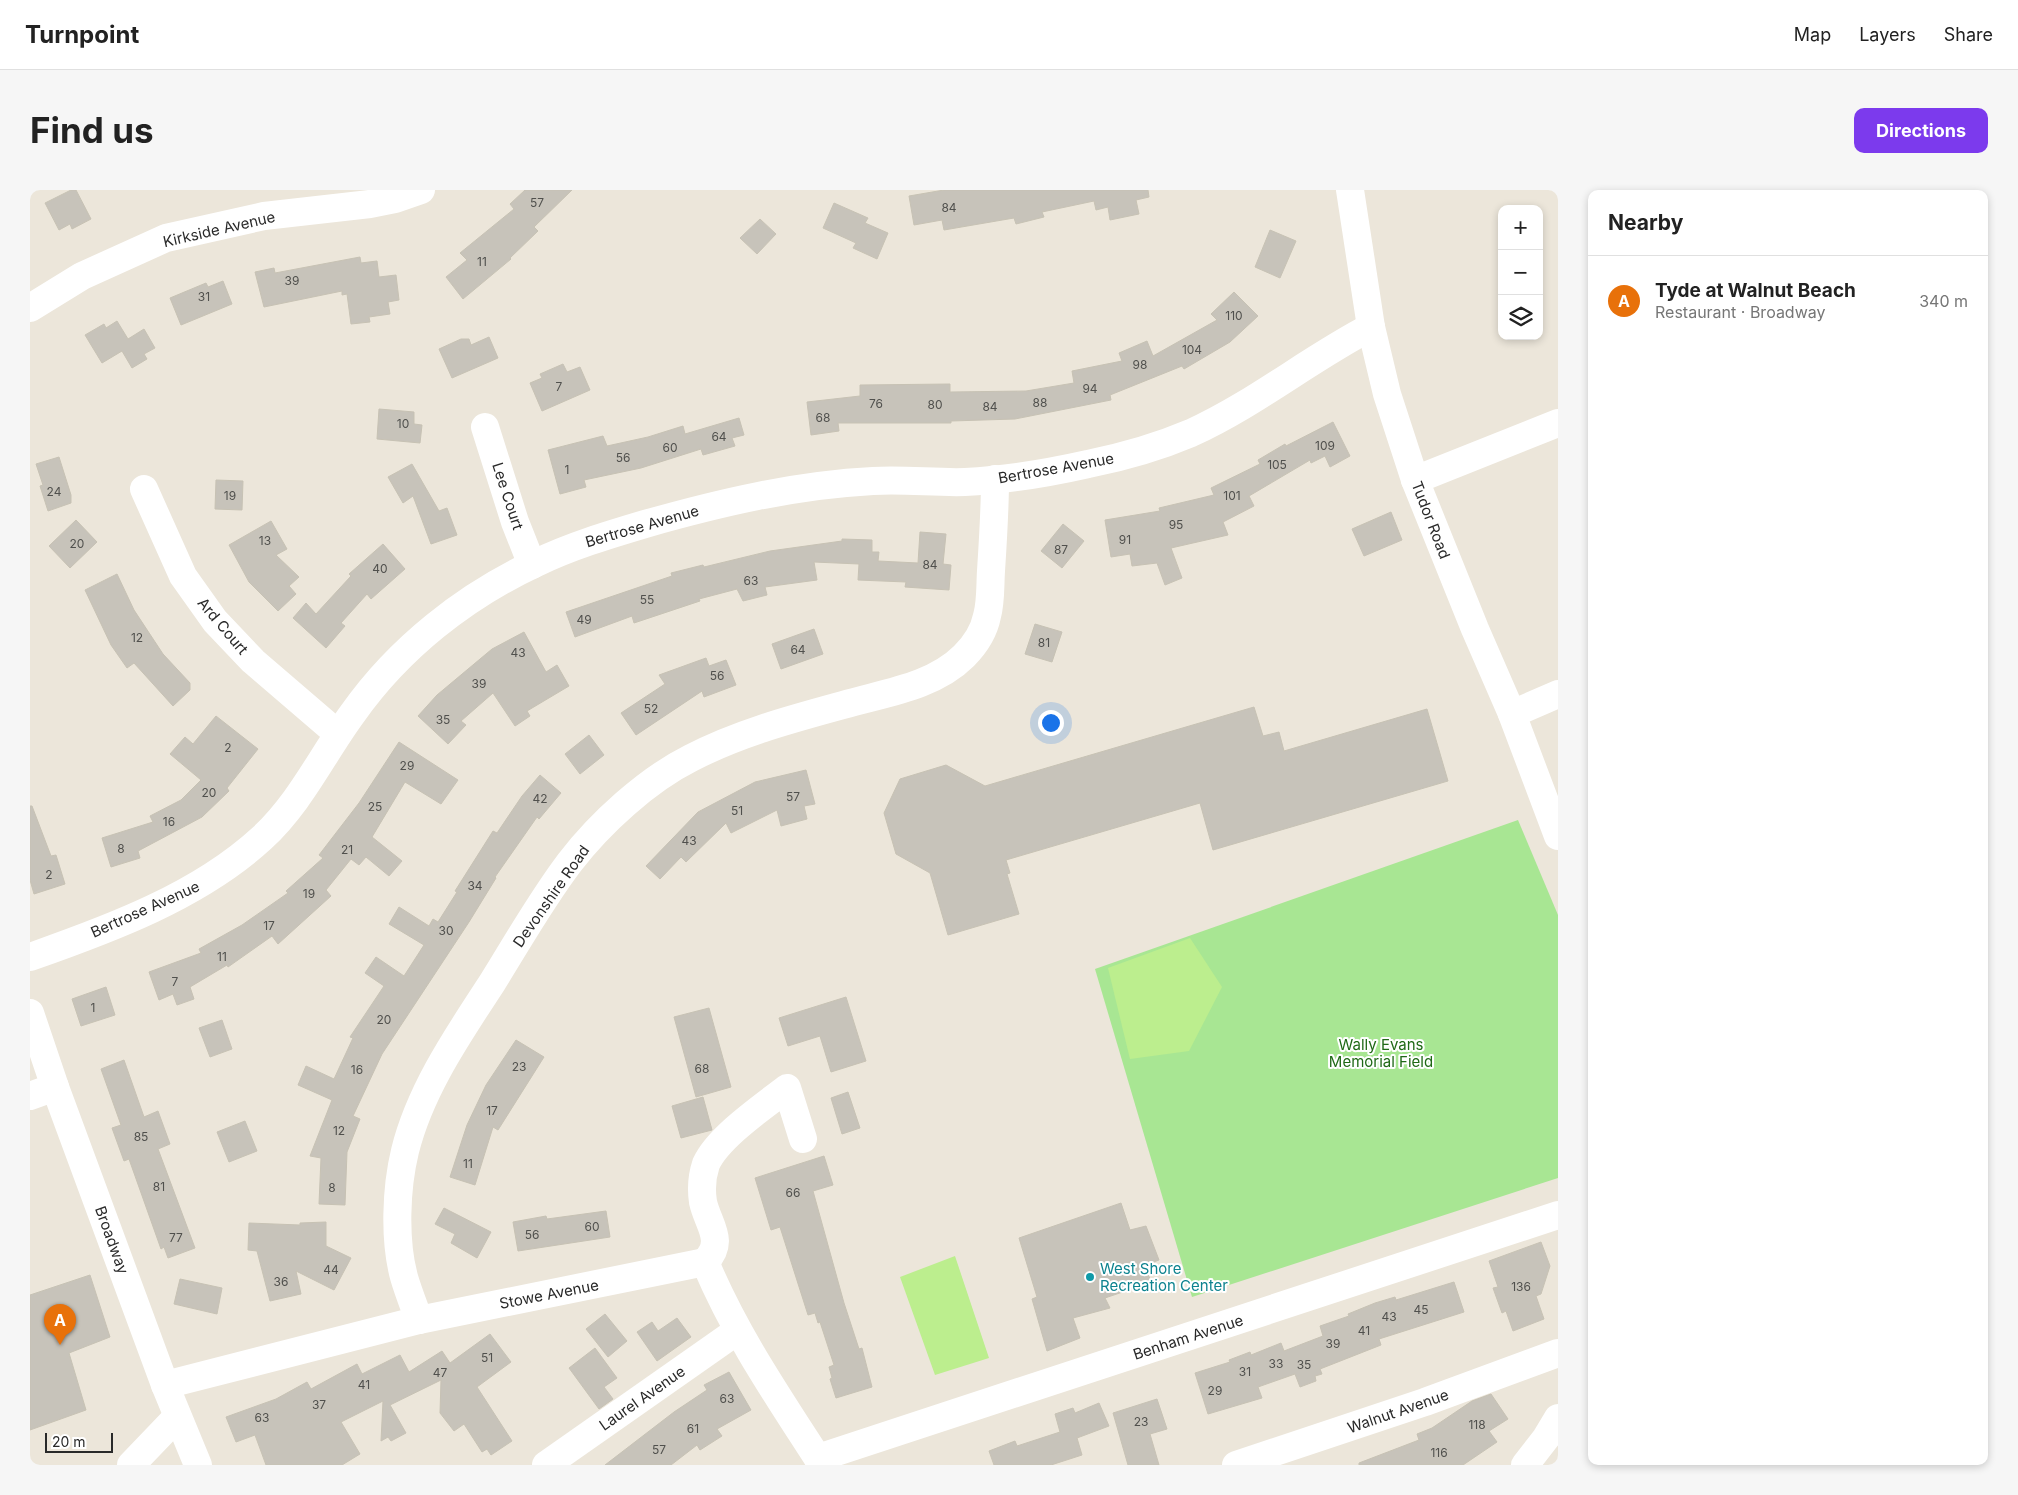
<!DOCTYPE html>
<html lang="en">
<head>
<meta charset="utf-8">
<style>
	body { margin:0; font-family:Inter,sans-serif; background:#f6f6f6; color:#222 }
	.controls { position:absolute; right:15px; top:15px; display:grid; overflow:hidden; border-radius:10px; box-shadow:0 2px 8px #0003 }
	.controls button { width:45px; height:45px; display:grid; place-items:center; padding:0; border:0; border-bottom:1px solid #e0e0e0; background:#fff; color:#222; font:25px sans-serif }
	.scale { position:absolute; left:15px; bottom:12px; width:68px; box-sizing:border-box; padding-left:5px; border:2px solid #292929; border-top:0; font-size:14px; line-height:18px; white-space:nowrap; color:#292929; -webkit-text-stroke:4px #fff; paint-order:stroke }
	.you { position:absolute; left:1020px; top:532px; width:18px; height:18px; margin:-12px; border:4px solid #fff; border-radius:50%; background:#1a73e8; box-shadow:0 0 0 8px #1a73e833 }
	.badge { display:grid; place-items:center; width:32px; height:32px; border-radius:50%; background:#7c3aed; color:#fff; font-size:16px; font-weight:700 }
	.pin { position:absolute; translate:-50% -41px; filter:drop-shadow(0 1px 2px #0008) }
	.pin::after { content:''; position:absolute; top:26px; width:18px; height:15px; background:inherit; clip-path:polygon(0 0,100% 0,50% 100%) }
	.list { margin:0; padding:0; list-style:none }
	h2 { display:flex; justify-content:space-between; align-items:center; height:65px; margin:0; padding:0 20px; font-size:21px }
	h2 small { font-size:16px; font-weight:400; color:#767676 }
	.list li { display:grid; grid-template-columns:32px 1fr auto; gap:15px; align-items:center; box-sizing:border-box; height:90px; padding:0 20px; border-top:1px solid #e0e0e0 }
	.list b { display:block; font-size:19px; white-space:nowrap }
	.list p { margin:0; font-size:16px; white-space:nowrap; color:#767676 }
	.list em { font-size:16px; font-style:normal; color:#767676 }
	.icon { flex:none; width:28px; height:28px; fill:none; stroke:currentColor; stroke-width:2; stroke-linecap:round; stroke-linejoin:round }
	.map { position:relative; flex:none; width:1528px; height:1275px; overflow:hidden; border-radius:10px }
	header { display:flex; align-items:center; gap:30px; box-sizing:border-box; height:70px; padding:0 25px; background:#fff; border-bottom:1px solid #e0e0e0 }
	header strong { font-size:24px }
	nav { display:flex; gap:28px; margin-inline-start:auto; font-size:18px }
	.intro { display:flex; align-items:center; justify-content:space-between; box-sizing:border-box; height:120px; padding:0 30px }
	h1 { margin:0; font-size:35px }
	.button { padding:12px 22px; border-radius:10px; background:#7c3aed; color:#fff; font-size:18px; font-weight:700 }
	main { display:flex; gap:30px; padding:0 30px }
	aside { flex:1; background:#fff; border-radius:10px; box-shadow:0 2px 8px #0003 }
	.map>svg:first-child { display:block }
	.green { fill:#a8e693 }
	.pitch { fill:#bcee8e }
	.building { fill:#c7c3ba; stroke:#c7c2b4 }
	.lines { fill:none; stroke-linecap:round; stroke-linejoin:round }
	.minor { stroke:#fff; stroke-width:28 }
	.culture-dot { fill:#0f9aa8; stroke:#fff; stroke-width:2 }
	.labels { text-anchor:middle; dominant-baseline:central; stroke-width:4; stroke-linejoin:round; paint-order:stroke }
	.number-label { font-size:12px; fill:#50504d }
	.street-label { font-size:15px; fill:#292929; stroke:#fff }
	.park-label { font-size:15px; fill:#1f6916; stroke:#fff }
	.culture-label { font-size:15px; fill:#0d838f; stroke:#fff; text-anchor:start }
</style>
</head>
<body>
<header>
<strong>Turnpoint</strong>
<nav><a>Map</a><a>Layers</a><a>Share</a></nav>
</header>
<div class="intro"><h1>Find us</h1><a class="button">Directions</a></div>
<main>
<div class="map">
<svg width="1528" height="1275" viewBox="0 0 1528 1275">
	<rect width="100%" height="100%" fill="#ece6da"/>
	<!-- green -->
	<path class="green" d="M1488,630L1528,725V988L1162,1107L1065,779Z"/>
	<!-- pitch -->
	<g class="pitch">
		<path d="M1160,748L1192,797L1159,861L1100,869L1078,778Z"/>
		<path d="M925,1066L959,1168L905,1185L870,1087Z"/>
	</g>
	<!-- building -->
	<g class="building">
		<path d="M41,0H46L61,29L42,39L40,34L29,40L15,13Z"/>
		<path d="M495,0H542L504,37L508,41L480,68L481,69L433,109L416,87L437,70L430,63L484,19L480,14Z"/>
		<path d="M914,0H1118L1119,7L1106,10L1109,24L1080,30L1078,17L1066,20L1064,11L1012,22L1014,27L986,34L984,28L914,40L912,30L884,35L879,6Z"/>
		<path d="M804,13L838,28L835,33L858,43L847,69L823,58L826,53L793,38Z"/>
		<path d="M730,29L746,44L727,64L710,48Z"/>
		<path d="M1240,40L1266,51L1250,88L1225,77Z"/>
		<path d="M330,67L331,73L347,71L349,87L366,85L369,110L358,112L360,124L339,127L340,132L321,134L317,104L312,105V101L234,117L225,82L244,78L245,83Z"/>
		<path d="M193,91L202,114L151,135L140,108L176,93L178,97Z"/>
		<path d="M1204,102L1228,126L1200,152L1154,179L1152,176L1080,205L1081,210L985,229L921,231V233H808L809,241L781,245L777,212L830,206V195L920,194V202L996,201L1044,193L1042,181L1092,171L1089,163L1117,151L1123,166L1187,130L1181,124Z"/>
		<path d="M87,131L98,149L114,139L125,158L114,164L117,169L102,178L92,161L72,173L55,145L74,134L76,138Z"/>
		<path d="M459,147L468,168L422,188L409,159L431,149H439L441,155Z"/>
		<path d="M533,174L537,182L550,177L560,200L512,221L500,193L512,188L510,184Z"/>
		<path d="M349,219L384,222V234L392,235L390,253L347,249Z"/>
		<path d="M709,228L714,245L702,248L705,256L673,265L671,259L611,278L554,290L556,297L530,304L518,260L573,246L577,256L618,247L653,236L655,244Z"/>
		<path d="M1303,232L1320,266L1300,277L1295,266L1281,273L1280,270L1219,306L1224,316L1193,332L1198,345L1141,358L1152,388L1135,395L1127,373L1102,376L1100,364L1081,367L1075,330L1130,321L1129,318L1184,305L1181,298L1230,274L1228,270L1255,254L1256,256Z"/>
		<path d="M29,267L41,305V313L18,321L10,296L13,295L6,274Z"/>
		<path d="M382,274L409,321L417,318L427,345L401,354L383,306L373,313L358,287Z"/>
		<path d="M186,290L213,291L212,320L185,319Z"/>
		<path d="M1361,322L1372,350L1334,366L1322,339Z"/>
		<path d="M46,330L67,352L40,378L19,356Z"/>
		<path d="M241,331L257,359L246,365L269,387L259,396L266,404L248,421L219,392L199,355Z"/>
		<path d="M1033,334L1054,351L1032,378L1011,361Z"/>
		<path d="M890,342L916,344L913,374L921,375L919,400L875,397L876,392L828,390L829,374L784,372L787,390L735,397L737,405L713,411L707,399L669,409L670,411L604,433L602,426L545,447L536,422L642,386L641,383L673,375L674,377L740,361L812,351V349L842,350V362H849L848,371L888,373Z"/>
		<path d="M353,354L375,379L341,409L337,404L311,433L315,436L296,458L263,428L276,413L286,424L321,386L319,384Z"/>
		<path d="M87,384L104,420L133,464L160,493V500L143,516L104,473L97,478L81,455L55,400Z"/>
		<path d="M1005,434L1032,442L1022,472L995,464Z"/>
		<path d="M784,439L793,464L751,479L742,454Z"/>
		<path d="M494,442L516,482L527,475L539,496L497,521L500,526L485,536L463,503L431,531L436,535L418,554L388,526L407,505L462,459Z"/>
		<path d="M676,468L679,476L696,470L706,495L674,507L672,501L606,545L591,523L635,494L629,485Z"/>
		<path d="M1224,517L1233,546L1249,542L1254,561L1397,519L1418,591L1183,660L1170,613L976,670L980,683L977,684L989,724L918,745L900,683L866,664L854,623L870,589L916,575L955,596Z"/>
		<path d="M186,526L228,559L197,598L199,601L172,627L108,661L110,668L81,677L72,648L123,632L120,626L151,610L171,590L140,564L155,547L163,554Z"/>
		<path d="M559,545L574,565L550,584L535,564Z"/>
		<path d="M369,552L428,590L411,614L375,592L342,647L372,671L359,686L336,667L329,675L321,669L296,700L301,706L248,754L242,746L198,777L197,775L160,797L164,809L147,815L143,804L129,810L119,782L171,763L169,759L212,735L258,703L256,701L293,668L289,665L329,613Z"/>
		<path d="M776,580L785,614L774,616L777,629L751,636L747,620L701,643L696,633L656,672L651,667L630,689L616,676L668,622L725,592Z"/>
		<path d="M510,585L531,603L509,629L507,627L465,687L466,688L439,732L352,864L323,926L330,929L317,962L315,1015L289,1014L291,968L280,966L302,910L268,895L276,876L304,889L323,848L320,847L354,796L335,783L346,767L374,786L394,755L359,734L369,717L399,736L403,729L408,732L427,702L425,701L463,641L467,643L492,606Z"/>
		<path d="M0,616H2L21,666L26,665L35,694L4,704L0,690Z"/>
		<path d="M76,797L85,825L51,836L42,809Z"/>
		<path d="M816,807L836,871L801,882L790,846L758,856L749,828Z"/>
		<path d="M679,818L701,897L666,907L644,827Z"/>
		<path d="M192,830L202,859L180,867L169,838Z"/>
		<path d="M486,850L514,867L468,940L463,937L445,995L420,987L437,935L456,895Z"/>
		<path d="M94,870L114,927L128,921L140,954L128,959L165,1058L138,1068L134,1057L131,1059L99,969L94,971L82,938L91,935L71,879Z"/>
		<path d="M818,902L830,938L812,944L801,908Z"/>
		<path d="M673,907L682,940L651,948L642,916Z"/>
		<path d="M215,931L227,961L199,972L187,942Z"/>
		<path d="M794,966L803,995L783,1001L814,1113L829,1159L832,1158L842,1197L806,1208L800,1189L802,1188L799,1177L804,1175L790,1132L788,1133L785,1123L778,1125L750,1037L741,1040L725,988Z"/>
		<path d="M1091,1013L1100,1040L1116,1036L1129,1070L1121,1073L1124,1081L1117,1083L1122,1092L1075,1108L1080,1118L1043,1128L1050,1148L1017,1161L1002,1109L1007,1107L989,1048Z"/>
		<path d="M414,1018L461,1042L447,1068L421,1053L425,1044L405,1034Z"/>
		<path d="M576,1021L580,1047L488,1061L483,1032L516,1026L517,1029Z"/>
		<path d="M296,1032V1056L321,1068L304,1100L266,1081L271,1104L240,1111L227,1061L218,1060L219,1033L270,1035V1033Z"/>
		<path d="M1511,1052L1520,1076L1511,1104L1506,1106L1514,1129L1483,1141L1476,1121L1472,1123L1463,1098L1468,1097L1459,1071Z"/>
		<path d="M60,1085L80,1147L39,1163L56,1220L0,1240V1105Z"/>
		<path d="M150,1089L192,1098L187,1124L144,1114Z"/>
		<path d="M1424,1092L1434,1122L1349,1149L1351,1155L1290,1179L1292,1184L1285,1186L1286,1191L1270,1197L1265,1184L1228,1197L1232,1208L1178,1224L1165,1183L1200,1172L1199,1170L1220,1162L1221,1165L1251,1153L1254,1161L1293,1146L1290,1136L1319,1126L1318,1124L1345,1113L1365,1107L1366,1110Z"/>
		<path d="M575,1124L597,1151L578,1167L556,1139Z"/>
		<path d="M647,1128L661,1147L627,1171L607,1142L622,1132L628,1141Z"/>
		<path d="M460,1144L481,1172L447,1197L482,1251L461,1265L457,1259L452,1262L434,1234L424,1241L410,1223L411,1190L360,1215L376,1243L361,1251L358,1247L351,1251L353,1211L311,1232L330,1264L312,1275H236L225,1245L206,1252L196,1227L246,1209L277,1192L281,1199L327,1174L332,1184L370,1165L379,1182L412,1161L420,1173Z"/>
		<path d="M565,1158L587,1188L574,1197L583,1209L569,1219L539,1178Z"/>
		<path d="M699,1182L721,1220L687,1239L692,1246L670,1260L667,1255L641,1275H575L644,1222L677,1200L674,1195Z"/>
		<path d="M1461,1204L1478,1229L1459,1241L1467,1252L1433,1275H1329V1273L1389,1250L1387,1244L1402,1238L1442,1211Z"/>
		<path d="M1127,1209L1137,1239L1120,1244L1129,1275H1098L1083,1223Z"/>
		<path d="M1069,1213L1079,1236L1047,1248L1052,1265L1021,1275H964L959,1261L985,1251L987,1256L1030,1242L1025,1224L1043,1218L1045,1223Z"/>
	</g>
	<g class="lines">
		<!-- minor -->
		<g class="minor">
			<path d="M1320,0L1341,137L1357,204L1385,290L1445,439L1482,524L1528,646"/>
			<path d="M0,118L52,86L136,48L234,26L340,14L365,9L391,0"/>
			<path d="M455,237L485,332L502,375"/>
			<path d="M1385,290L1528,233"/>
			<path d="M114,299L153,386L185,431L223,471L308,544"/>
			<path d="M1482,524L1528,504"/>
			<path d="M0,767C80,739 169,706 232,648C271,612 292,565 323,523C369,458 435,406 506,373C541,356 578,345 615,334C689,313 765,295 843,291C874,289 905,293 935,292C976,290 1018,283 1058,274C1093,267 1128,257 1161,243C1225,214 1279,169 1341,137"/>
			<path d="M0,823L25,897L135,1195L168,1275"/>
			<path d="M0,906L25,897"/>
			<path d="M675,1072C696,1051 678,1035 673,1012C671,999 672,986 676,974C688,947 734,916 757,898L773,949"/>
			<path d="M675,1072C706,1146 749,1208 792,1275"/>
			<path d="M389,1130C384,1116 378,1101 374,1087C364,1050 366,998 375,961C390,900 428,845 462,793C487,753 511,710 540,672C570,633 617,590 661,568C709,543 762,529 813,515C854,503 903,497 934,466C945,455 954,441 957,426C961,412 960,396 961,381C963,350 965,320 965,289"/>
			<path d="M135,1195L389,1130L675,1072"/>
			<path d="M788,1268L1528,1025"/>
			<path d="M101,1275L147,1227"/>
			<path d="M516,1275L707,1141"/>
			<path d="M1206,1275L1395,1212L1528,1163"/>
			<path d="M1495,1275L1516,1248L1528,1228"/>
		</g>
	</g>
	<!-- markers -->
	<circle class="culture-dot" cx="1060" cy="1087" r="5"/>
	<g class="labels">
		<!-- number labels -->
		<g class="number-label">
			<text x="507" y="12">57</text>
			<text x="919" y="17">84</text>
			<text x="452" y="71">11</text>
			<text x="262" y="90">39</text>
			<text x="174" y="106">31</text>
			<text x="1204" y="125">110</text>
			<text x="1162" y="159">104</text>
			<text x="1110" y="174">98</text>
			<text x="529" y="196">7</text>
			<text x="1060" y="198">94</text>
			<text x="1010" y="212">88</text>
			<text x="846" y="213">76</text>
			<text x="905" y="214">80</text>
			<text x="960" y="216">84</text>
			<text x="793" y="227">68</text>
			<text x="373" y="233">10</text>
			<text x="689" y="246">64</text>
			<text x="1295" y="255">109</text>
			<text x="640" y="257">60</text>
			<text x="593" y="267">56</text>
			<text x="1247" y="274">105</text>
			<text x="537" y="279">1</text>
			<text x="24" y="301">24</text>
			<text x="200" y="305">19</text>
			<text x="1202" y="305">101</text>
			<text x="1146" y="334">95</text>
			<text x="1095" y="349">91</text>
			<text x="235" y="350">13</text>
			<text x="47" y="353">20</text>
			<text x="1031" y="359">87</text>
			<text x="900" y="374">84</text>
			<text x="350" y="378">40</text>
			<text x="721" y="390">63</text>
			<text x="617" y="409">55</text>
			<text x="554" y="429">49</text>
			<text x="107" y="447">12</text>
			<text x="1014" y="452">81</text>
			<text x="768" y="459">64</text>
			<text x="488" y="462">43</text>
			<text x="687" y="485">56</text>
			<text x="449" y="493">39</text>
			<text x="621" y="518">52</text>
			<text x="413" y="529">35</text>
			<text x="198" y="557">2</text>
			<text x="377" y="575">29</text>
			<text x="179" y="602">20</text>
			<text x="763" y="606">57</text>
			<text x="510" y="608">42</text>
			<text x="345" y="616">25</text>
			<text x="707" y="620">51</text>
			<text x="139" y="631">16</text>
			<text x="659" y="650">43</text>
			<text x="91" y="658">8</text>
			<text x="317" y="659">21</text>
			<text x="19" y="684">2</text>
			<text x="445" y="695">34</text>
			<text x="279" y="703">19</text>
			<text x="239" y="735">17</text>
			<text x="416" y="740">30</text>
			<text x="192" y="766">11</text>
			<text x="145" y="791">7</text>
			<text x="63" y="817">1</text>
			<text x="354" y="829">20</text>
			<text x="489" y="876">23</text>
			<text x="672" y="878">68</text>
			<text x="327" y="879">16</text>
			<text x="462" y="920">17</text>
			<text x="309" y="940">12</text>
			<text x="111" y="946">85</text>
			<text x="438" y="973">11</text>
			<text x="129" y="996">81</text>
			<text x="302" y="997">8</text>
			<text x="763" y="1002">66</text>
			<text x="562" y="1036">60</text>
			<text x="502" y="1044">56</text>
			<text x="146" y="1047">77</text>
			<text x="301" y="1079">44</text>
			<text x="251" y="1091">36</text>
			<text x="1491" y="1096">136</text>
			<text x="1391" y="1119">45</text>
			<text x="1359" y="1126">43</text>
			<text x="1334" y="1140">41</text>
			<text x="1303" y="1153">39</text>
			<text x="457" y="1167">51</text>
			<text x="1246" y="1173">33</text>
			<text x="1274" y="1174">35</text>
			<text x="1215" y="1181">31</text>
			<text x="410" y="1182">47</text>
			<text x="334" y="1194">41</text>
			<text x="1185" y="1200">29</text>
			<text x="697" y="1208">63</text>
			<text x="289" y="1214">37</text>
			<text x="232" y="1227">63</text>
			<text x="1111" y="1231">23</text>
			<text x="1447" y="1234">118</text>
			<text x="663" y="1238">61</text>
			<text x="629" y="1259">57</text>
			<text x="1409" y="1262">116</text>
		</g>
		<!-- street labels -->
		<g class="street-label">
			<text transform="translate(189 39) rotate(-13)">Kirkside Avenue</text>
			<text transform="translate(1026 278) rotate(-10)">Bertrose Avenue</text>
			<text transform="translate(478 306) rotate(72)">Lee Court</text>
			<text transform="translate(1401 330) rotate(69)">Tudor Road</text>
			<text transform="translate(612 336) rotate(-16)">Bertrose Avenue</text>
			<text transform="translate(193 436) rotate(50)">Ard Court</text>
			<text transform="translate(521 706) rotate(-55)">Devonshire Road</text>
			<text transform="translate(115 719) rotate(-24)">Bertrose Avenue</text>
			<text transform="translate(82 1050) rotate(70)">Broadway</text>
			<text transform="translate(519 1104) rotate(-11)">Stowe Avenue</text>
			<text transform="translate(1158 1147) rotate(-18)">Benham Avenue</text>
			<text transform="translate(612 1208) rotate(-35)">Laurel Avenue</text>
			<text transform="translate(1368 1221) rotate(-19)">Walnut Avenue</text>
		</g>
		<!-- park labels -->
		<g class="park-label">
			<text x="1351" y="854">Wally Evans<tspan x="1351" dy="17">Memorial Field</tspan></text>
		</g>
		<!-- culture labels -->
		<g class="culture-label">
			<text x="1070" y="1078">West Shore<tspan x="1070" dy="17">Recreation Center</tspan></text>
		</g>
	</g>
</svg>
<div class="controls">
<button>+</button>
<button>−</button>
<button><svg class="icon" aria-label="layers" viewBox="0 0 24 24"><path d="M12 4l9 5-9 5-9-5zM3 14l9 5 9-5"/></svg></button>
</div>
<div class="scale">20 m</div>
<div class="you"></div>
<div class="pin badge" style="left:30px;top:1155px;background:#e8710a">A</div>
</div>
<aside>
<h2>Nearby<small></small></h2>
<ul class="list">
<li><span class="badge" style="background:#e8710a">A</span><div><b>Tyde at Walnut Beach</b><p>Restaurant · Broadway</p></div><em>340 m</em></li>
</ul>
</aside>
</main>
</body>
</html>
